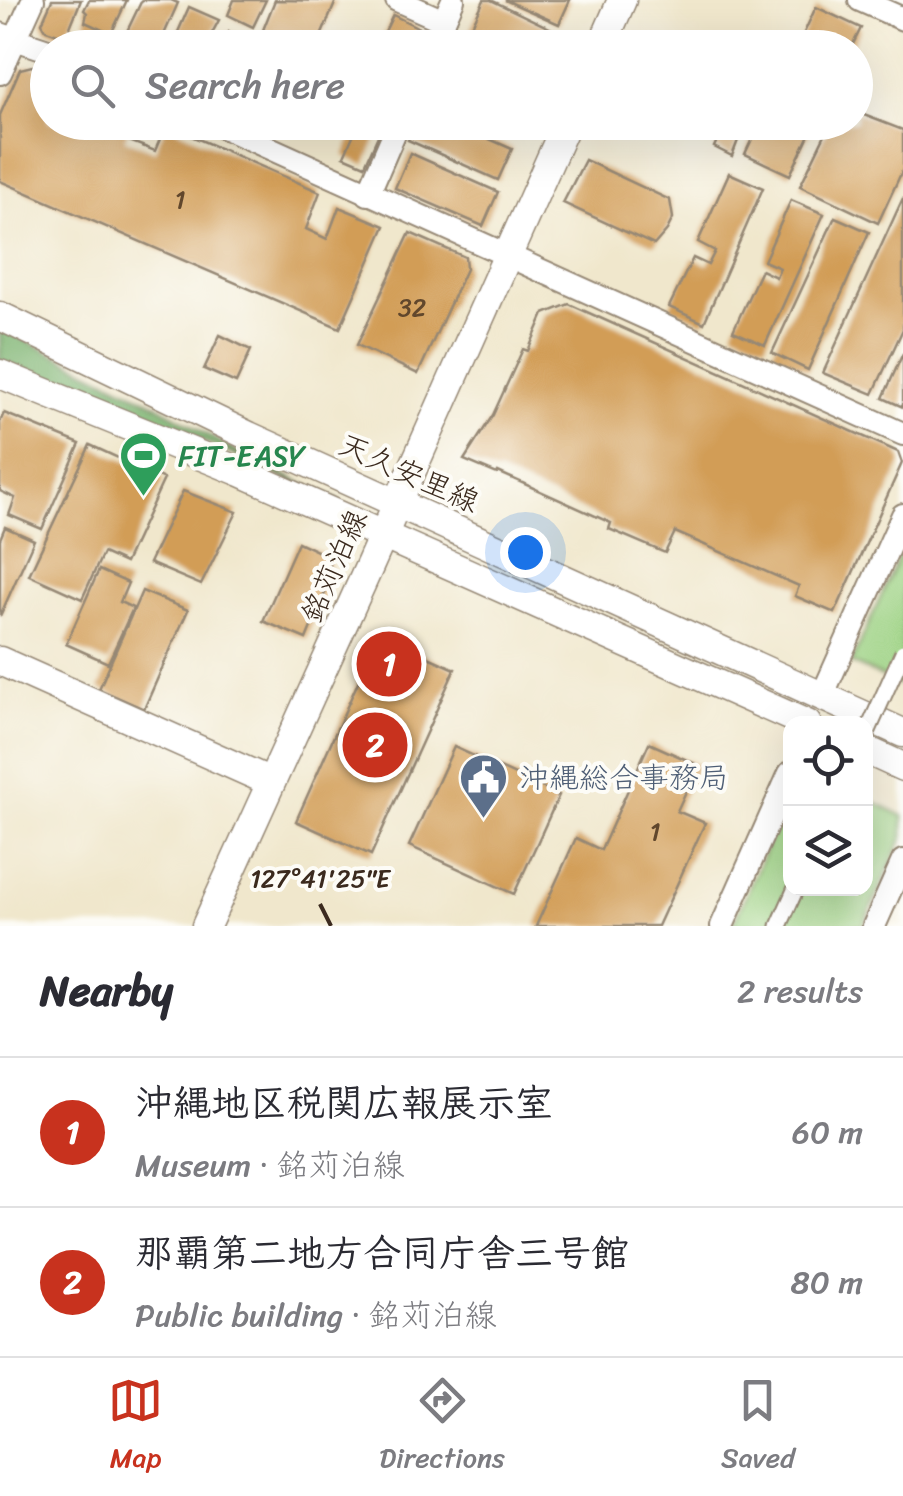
<!DOCTYPE html>
<html lang="en">
<head>
<meta charset="utf-8">
<style>
	body { margin:0; font-family:Sriracha,"Klee One",sans-serif; background:#f2f2f3; color:#2b2b33 }
	.controls { position:absolute; right:30px; bottom:30px; display:grid; overflow:hidden; border-radius:20px; box-shadow:0 10px 40px #0002 }
	.controls button { width:90px; height:90px; display:grid; place-items:center; padding:0; border:0; border-bottom:2px solid #e1e1e2; background:#fff; color:#2b2b33; font:50px sans-serif }
	.you { position:absolute; left:525px; top:552px; width:35px; height:35px; margin:-25px; border:8px solid #fff; border-radius:50%; background:#1a73e8; box-shadow:0 0 0 15px #1a73e833 }
	.badge { display:grid; place-items:center; width:65px; height:65px; border-radius:50%; background:#c8321e; color:#fff; font-size:32px; font-weight:700 }
	.pin { position:absolute; translate:-50% -50%; border:5px solid #fff; box-shadow:0 2px 10px #0006 }
	.list { margin:0; padding:0; list-style:none }
	h2 { display:flex; justify-content:space-between; align-items:center; height:130px; margin:0; padding:0 40px; font-size:42px }
	h2 small { font-size:32px; font-weight:400; color:#7c7c81 }
	.list li { display:grid; grid-template-columns:65px 1fr auto; gap:30px; align-items:center; box-sizing:border-box; height:150px; padding:0 40px; border-top:2px solid #e1e1e2 }
	.list b { display:block; font-size:38px; white-space:nowrap }
	.list p { margin:0; font-size:32px; white-space:nowrap; color:#7c7c81 }
	.list em { font-size:32px; font-style:normal; color:#7c7c81 }
	.icon { flex:none; width:55px; height:55px; fill:none; stroke:currentColor; stroke-width:2; stroke-linecap:round; stroke-linejoin:round }
	.map { position:relative; flex:none; width:903px; height:926px; overflow:hidden }
	.search { position:absolute; background:#fff; box-shadow:0 10px 40px #0002; left:30px; right:30px; top:30px; height:110px; display:flex; align-items:center; gap:25px; box-sizing:border-box; padding:0 35px; border-radius:55px; color:#7c7c81; font-size:38px }
	.sheet { height:430px; background:#fff }
	nav { display:flex; justify-content:space-around; align-items:center; box-sizing:border-box; height:140px; border-top:2px solid #e1e1e2; background:#fff; font-size:28px; color:#7c7c81 }
	nav a { display:grid; justify-items:center; gap:5px }
	nav .on { color:#c8321e }
	.map>svg:first-child { display:block }
	.green { fill:#9bd182; stroke:#6b7e50; stroke-width:2.5 }
	.forest { fill:#7cb370; stroke:#5c6e47; stroke-width:2.5 }
	.building { fill:#d29d56 }
	.lines { fill:none; stroke-linecap:round; stroke-linejoin:round }
	.pedestrian-casing { stroke:#968875; stroke-width:19 }
	.minor-casing { stroke:#968875; stroke-width:26 }
	.tertiary-casing { stroke:#968875; stroke-width:31 }
	.pedestrian { stroke:#fff; stroke-width:15 }
	.minor { stroke:#fff; stroke-width:22 }
	.tertiary { stroke:#fff; stroke-width:28 }
	.pedestrian-bridge-casing { stroke:#968875; stroke-width:19; stroke-linecap:butt }
	.pedestrian-bridge { stroke:#fff; stroke-width:15 }
	.ticks { fill:none; stroke:#3b2a1e; stroke-width:4 }
	.labels { text-anchor:middle; dominant-baseline:central; stroke-width:8; stroke-linejoin:round; paint-order:stroke }
	.number-label { font-size:25px; fill:#61472c }
	.leisure-label { font-size:30px; fill:#27864d; stroke:#fdfcf7; text-anchor:start }
	.street-label { font-size:30px; fill:#3b2a1e; stroke:#fdfcf7 }
	.service-label { font-size:30px; fill:#4e5e75; stroke:#fdfcf7; text-anchor:start }
	.ticks-label { font-size:25px; text-anchor:middle; fill:#3b2a1e; stroke:#fdfcf7; stroke-width:8; stroke-linejoin:round; paint-order:stroke }
</style>
</head>
<body>
<div class="map">
<svg width="903" height="926" viewBox="0 0 903 926">
	<rect width="100%" height="100%" fill="#fdfcf7"/>
	<filter id="ink" filterUnits="userSpaceOnUse"><feTurbulence type="fractalNoise" baseFrequency=".01" numOctaves="2"/><feDisplacementMap in="SourceGraphic" scale="20" xChannelSelector="R" yChannelSelector="G"/><feConvolveMatrix kernelMatrix="1 2 1 2 8 2 1 2 1" color-interpolation-filters="sRGB"/></filter>
	<filter id="wash" filterUnits="userSpaceOnUse"><feTurbulence type="fractalNoise" baseFrequency=".0048" numOctaves="4" result="noise"/><feDisplacementMap in="SourceGraphic" scale="40" xChannelSelector="R" yChannelSelector="G"/><feGaussianBlur stdDeviation="2.25" result="paint"/><feColorMatrix in="noise" values="0 0 0 0 0 0 0 0 0 0 0 0 0 0 0 0 0 1.4 0 .05"/><feComposite in="paint" operator="in"/></filter>
	<g filter="url(#wash)">
		<rect width="100%" height="100%" fill="#f0e7cc"/>
		<!-- green -->
		<g class="green">
			<path d="M903,547V686L851,663Z"/>
			<path d="M790,795V888H866V798L903,816V837L863,926H732Z"/>
		</g>
		<!-- forest -->
		<path class="forest" d="M0,328L152,402L245,457L339,501L337,503L186,433L0,361Z"/>
		<g id="blocks">
			<!-- building -->
			<g class="building">
				<path d="M52,0H81L66,37L46,30L42,23Z"/>
				<path d="M89,0H127L111,34L85,22L87,13L84,10Z"/>
				<path d="M142,0H171L178,3L158,48H119Z"/>
				<path d="M234,0H266L253,27L228,15Z"/>
				<path d="M275,0L336,1L316,48H306L263,30Z"/>
				<path d="M484,0H491L556,31L548,48H496L468,34Z"/>
				<path d="M505,0H570L559,24Z"/>
				<path d="M189,7L219,20L204,48H171Z"/>
				<path d="M816,7L861,28L851,48H797Z"/>
				<path d="M393,15L419,28L409,48H377Z"/>
				<path d="M229,32L250,41L247,48H223Z"/>
				<path d="M32,66L48,73V122H132L124,139L155,151L166,125L320,192L306,229L327,239L339,207L385,226L340,328L0,181V115L20,69Z"/>
				<path d="M856,112L903,130V169L878,223L800,186L831,122H856Z"/>
				<path d="M359,122H384L365,165L344,156Z"/>
				<path d="M416,122H451L512,149L498,180L408,140Z"/>
				<path d="M726,122H745L732,156L714,147Z"/>
				<path d="M760,122H815L790,175L745,154Z"/>
				<path d="M410,153L498,192L483,226L395,188Z"/>
				<path d="M585,160L670,200L673,218L667,230L654,245L563,203Z"/>
				<path d="M729,173L763,188L704,323L669,307L693,258L708,265L715,251L698,242Z"/>
				<path d="M903,198V329L873,394L823,373Z"/>
				<path d="M791,200L824,214L765,345L733,331L761,270L776,277L780,268L764,261Z"/>
				<path d="M835,217L869,232L808,370L772,353Z"/>
				<path d="M410,233L465,257L466,269L418,374L357,345Z"/>
				<path d="M569,304L898,452L902,463L835,613L795,596L799,586L675,532L665,553L609,529L611,523L498,472L497,474L464,460L493,415L523,349L528,351L544,314Z"/>
				<path d="M220,335L251,350L236,383L204,369Z"/>
				<path d="M903,353V407L883,398Z"/>
				<path d="M4,413L80,444L42,529L9,515L15,498L0,491V422Z"/>
				<path d="M90,445L164,479L125,563L103,553L82,599L29,575Z"/>
				<path d="M183,491L237,512L201,585L149,563Z"/>
				<path d="M5,527L34,540L0,616V539Z"/>
				<path d="M298,542L328,556L332,576L306,639L263,621Z"/>
				<path d="M99,570L128,583L120,602L133,608L108,663L66,644Z"/>
				<path d="M142,591L188,610L144,709L99,689Z"/>
				<path d="M379,635L455,669L371,855L296,821Z"/>
				<path d="M649,743L698,765L677,811L705,823L658,926H536L576,838L601,850Z"/>
				<path d="M454,747L559,795L514,894L409,846Z"/>
			</g>
		</g>
	</g>
	<g filter="url(#ink)">
		<use href="#blocks" fill-opacity="0" stroke="#968875" stroke-width="2.5"/>
		<g class="lines">
			<defs>
				<path id="pedestrian" d="M779,926L796,888"/>
				<g id="minor">
					<path d="M397,0L444,21"/>
					<path d="M860,0L903,19"/>
					<path d="M0,34L48,50"/>
					<path d="M432,48L453,0"/>
					<path d="M0,73L33,0"/>
					<path d="M212,122L903,434"/>
					<path d="M368,194L399,122"/>
					<path d="M822,696L903,515"/>
					<path d="M722,926L790,773"/>
					<path d="M874,926L903,861"/>
				</g>
				<g id="tertiary">
					<path d="M601,48L622,0"/>
					<path d="M0,316L249,436L903,733"/>
					<path d="M0,374L241,472L807,724"/>
					<path d="M0,661L271,782"/>
					<path d="M866,750L903,767"/>
					<path d="M206,926L369,567L567,122"/>
				</g>
			</defs>
			<!-- pedestrian casing -->
			<use href="#pedestrian" class="pedestrian-casing"/>
			<!-- minor casing -->
			<use href="#minor" class="minor-casing"/>
			<!-- tertiary casing -->
			<use href="#tertiary" class="tertiary-casing"/>
			<!-- pedestrian -->
			<use href="#pedestrian" class="pedestrian"/>
			<!-- minor -->
			<use href="#minor" class="minor"/>
			<!-- tertiary -->
			<use href="#tertiary" class="tertiary"/>
			<defs>
				<path id="pedestrian-bridge" d="M866,735L903,652"/>
			</defs>
			<!-- pedestrian-bridge casing -->
			<use href="#pedestrian-bridge" class="pedestrian-bridge-casing"/>
			<!-- pedestrian-bridge -->
			<use href="#pedestrian-bridge" class="pedestrian-bridge"/>
		</g>
	</g>
	<!-- ticks -->
	<path class="ticks" d="M320,904L331,926"/>
	<!-- icons -->
	<defs>
		<symbol id="stadium-pin" viewBox="-11 -11 22 30"><path d="M0 17L-7.5 6A9.5 9.5 0 1 1 7.5 6Z" fill="#2e9e5b" stroke="#fdfcf7"/><path d="M0-5a6.5 5 0 1 0 0 10a6.5 5 0 1 0 0-10ZM-3.5-1.8h7v3.6h-7Z" fill="#fff"/></symbol>
		<symbol id="civic-pin" viewBox="-11 -11 22 30"><path d="M0 17L-7.5 6A9.5 9.5 0 1 1 7.5 6Z" fill="#5c6f8a" stroke="#fdfcf7"/><path d="M-.6-6.5H3V-4.5H.6V-3L4-1V1h2V6H-6V1h2V-1L-.6-3ZM-1.2 2.5V6h2.4V2.5Z" fill="#fff"/></symbol>
	</defs>
	<g fill-rule="evenodd">
		<use href="#stadium-pin" x="116" y="428" width="55" height="75"/>
		<use href="#civic-pin" x="456" y="750" width="55" height="75"/>
	</g>
	<g class="labels">
		<!-- number labels -->
		<g class="number-label">
			<text x="180" y="199">1</text>
			<text x="412" y="307">32</text>
			<text x="655" y="831">1</text>
		</g>
		<!-- leisure labels -->
		<g class="leisure-label">
			<text x="178" y="456">FIT-EASY</text>
		</g>
		<!-- street labels -->
		<g class="street-label">
			<text transform="translate(409 473) rotate(24)">天久安里線</text>
			<text transform="translate(334 566) rotate(-66)">銘苅泊線</text>
		</g>
		<!-- service labels -->
		<g class="service-label">
			<text x="519" y="778">沖縄総合事務局</text>
		</g>
	</g>
	<g class="ticks-label">
		<text x="320" y="887">127°41'25"E</text>
	</g>
</svg>
<div class="controls">
<button><svg class="icon" aria-label="locate" viewBox="0 0 24 24"><circle cx="12" cy="12" r="6"/><path d="M12 2v4M12 18v4M2 12h4M18 12h4"/></svg></button>
<button><svg class="icon" aria-label="layers" viewBox="0 0 24 24"><path d="M12 4l9 5-9 5-9-5zM3 14l9 5 9-5"/></svg></button>
</div>
<div class="you"></div>
<div class="pin badge" style="left:389px;top:664px">1</div>
<div class="pin badge" style="left:375px;top:745px">2</div>
<div class="search"><svg class="icon" aria-label="search" viewBox="0 0 24 24"><circle cx="10" cy="10" r="6"/><path d="M15 15l6 6"/></svg>Search here</div>
</div>
<section class="sheet">
<h2>Nearby<small>2 results</small></h2>
<ul class="list">
<li><span class="badge">1</span><div><b>沖縄地区税関広報展示室</b><p>Museum · 銘苅泊線</p></div><em>60 m</em></li>
<li><span class="badge">2</span><div><b>那覇第二地方合同庁舎三号館</b><p>Public building · 銘苅泊線</p></div><em>80 m</em></li>
</ul>
</section>
<nav>
<a class="on"><svg class="icon" aria-label="map" viewBox="0 0 24 24"><path d="M3 6l6-2 6 2 6-2v14l-6 2-6-2-6 2zM9 4v14M15 6v14"/></svg>Map</a>
<a><svg class="icon" aria-label="directions" viewBox="0 0 24 24"><path d="M12 3l9 9-9 9-9-9zM9 14v-3h6M13 9l2 2-2 2"/></svg>Directions</a>
<a><svg class="icon" aria-label="saved" viewBox="0 0 24 24"><path d="M7 4h10v16l-5-4-5 4z"/></svg>Saved</a>
</nav>
</body>
</html>
